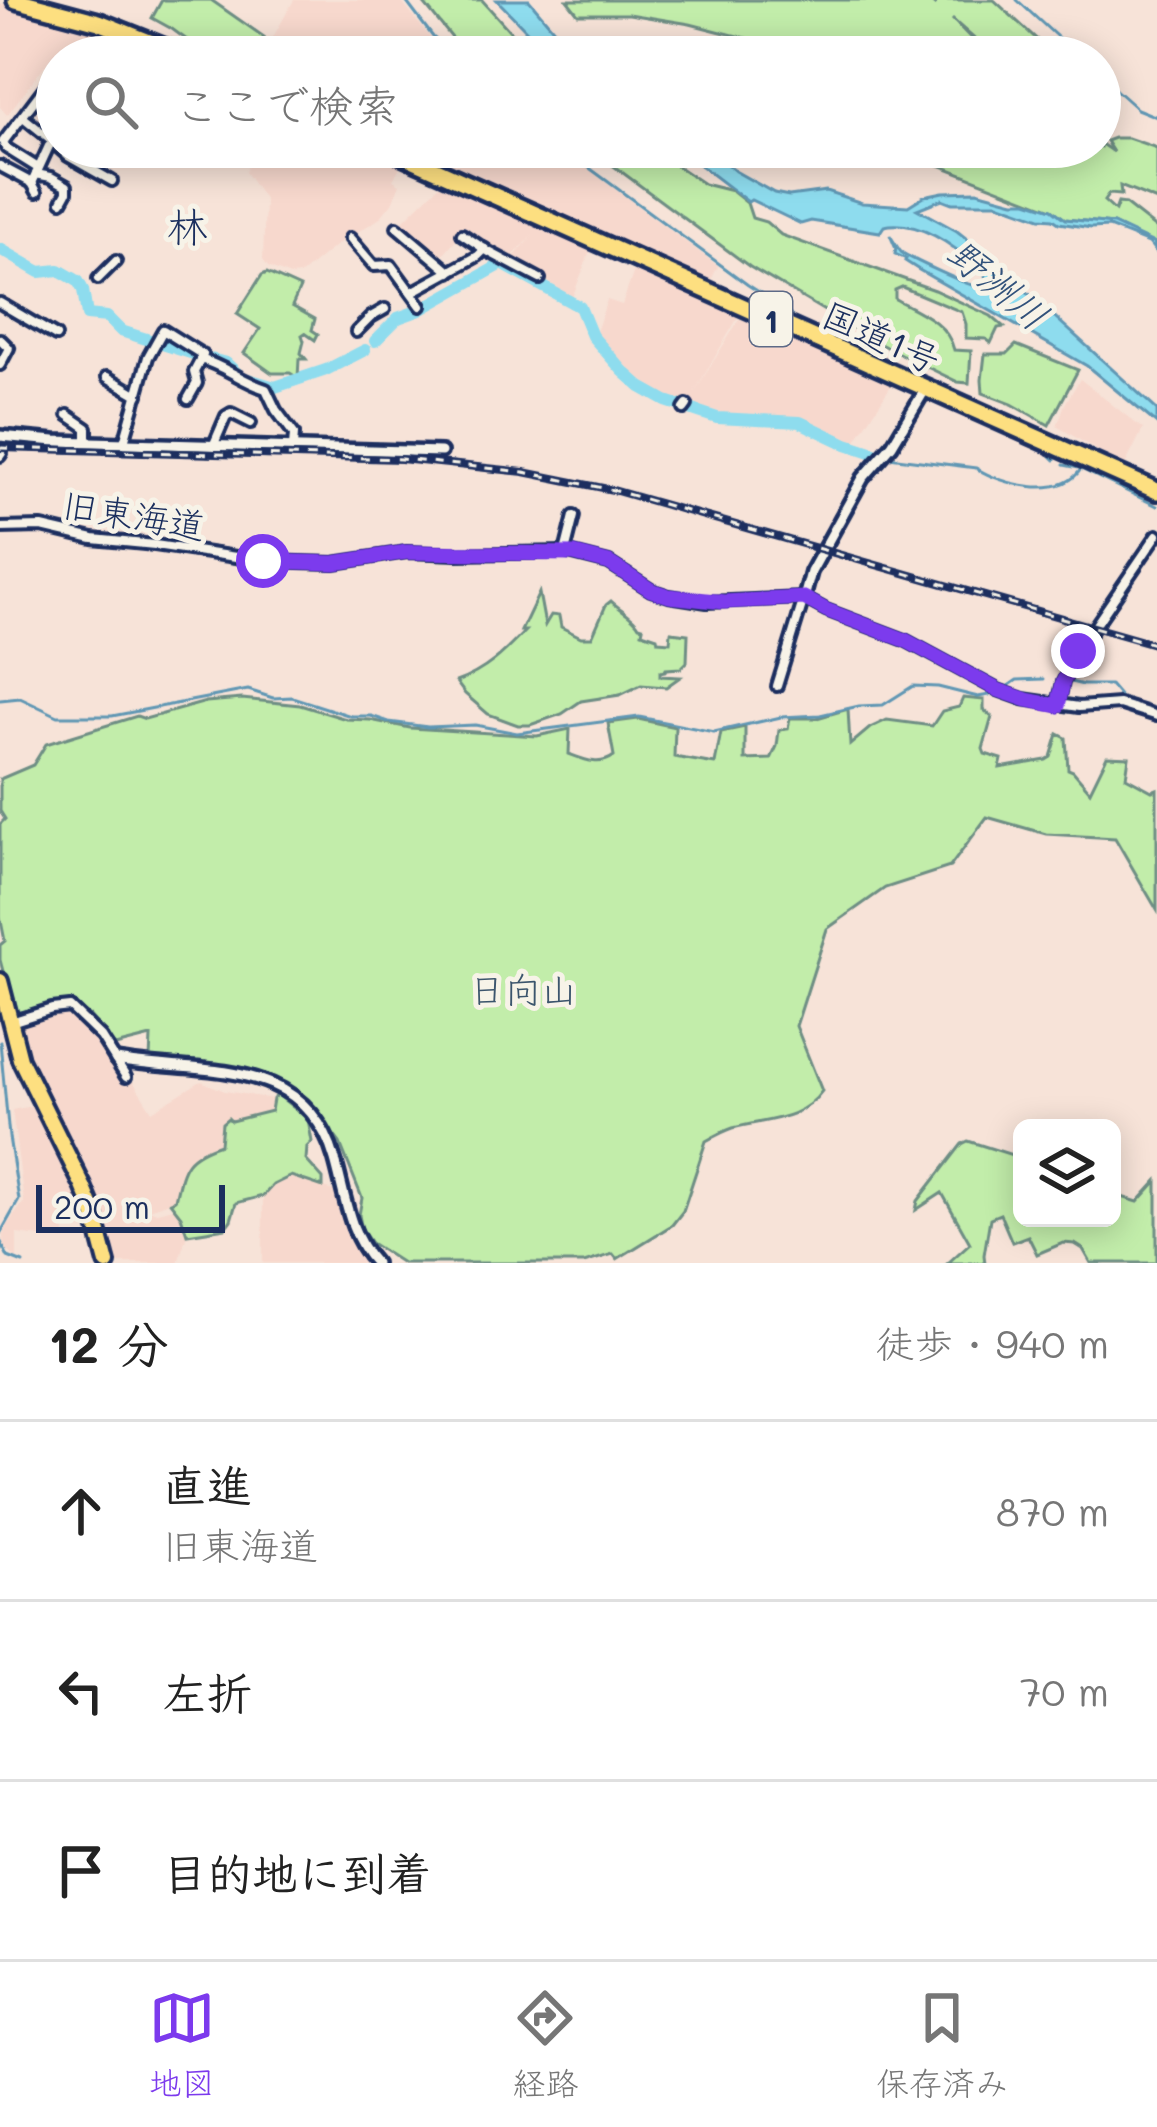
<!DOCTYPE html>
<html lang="ja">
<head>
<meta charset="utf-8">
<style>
	body { margin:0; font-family:Mali,"Klee One",sans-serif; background:#f2f2f2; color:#222 }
	.controls { position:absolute; right:36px; bottom:36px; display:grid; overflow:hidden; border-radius:18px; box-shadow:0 6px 30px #0003 }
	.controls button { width:108px; height:108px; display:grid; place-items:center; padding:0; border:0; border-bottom:3px solid #e0e0e0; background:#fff; color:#222; font:60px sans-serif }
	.scale { position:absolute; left:36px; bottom:30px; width:189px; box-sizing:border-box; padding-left:12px; border:6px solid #1b2f5e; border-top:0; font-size:33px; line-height:42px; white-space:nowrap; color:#1b2f5e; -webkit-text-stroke:9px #f7f3e8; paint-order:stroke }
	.stop { position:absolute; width:36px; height:36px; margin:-27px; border:9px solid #7c3aed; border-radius:50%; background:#fff }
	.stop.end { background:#7c3aed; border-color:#fff; box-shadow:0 3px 12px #0008 }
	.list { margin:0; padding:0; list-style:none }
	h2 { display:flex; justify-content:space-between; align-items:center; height:156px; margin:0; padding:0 48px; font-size:51px }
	h2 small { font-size:39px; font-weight:400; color:#767676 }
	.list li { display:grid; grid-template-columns:78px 1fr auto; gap:36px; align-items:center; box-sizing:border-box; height:180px; padding:0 48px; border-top:3px solid #e0e0e0 }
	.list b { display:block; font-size:45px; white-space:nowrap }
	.list p { margin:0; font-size:39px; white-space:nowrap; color:#767676 }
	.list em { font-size:39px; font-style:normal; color:#767676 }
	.icon { flex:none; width:66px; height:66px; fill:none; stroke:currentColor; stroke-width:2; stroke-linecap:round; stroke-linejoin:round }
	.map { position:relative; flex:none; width:1157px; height:1263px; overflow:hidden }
	.search { position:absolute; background:#fff; box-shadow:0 6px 30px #0003; left:36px; right:36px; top:36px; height:132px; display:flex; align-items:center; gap:30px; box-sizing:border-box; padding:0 42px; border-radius:66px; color:#767676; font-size:45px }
	.sheet { height:696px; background:#fff }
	nav { display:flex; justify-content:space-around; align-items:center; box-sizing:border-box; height:168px; border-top:3px solid #e0e0e0; background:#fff; font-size:33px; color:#767676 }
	nav a { display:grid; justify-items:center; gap:6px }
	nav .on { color:#7c3aed }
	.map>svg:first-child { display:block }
	.built { fill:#f7d8cd }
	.green { fill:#c2edaa; stroke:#6e8e84; stroke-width:3 }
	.water { fill:#8edcee; stroke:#6097b4; stroke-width:3 }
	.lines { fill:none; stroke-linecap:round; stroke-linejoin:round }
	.stream { stroke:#6097b4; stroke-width:3 }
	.river { stroke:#8edcee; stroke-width:12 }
	.minor-casing { stroke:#1b2f5e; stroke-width:16 }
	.tertiary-casing { stroke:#1b2f5e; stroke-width:18 }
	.primary-casing { stroke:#1b2f5e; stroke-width:22 }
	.trunk-casing { stroke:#1b2f5e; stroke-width:24 }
	.minor { stroke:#f7f3e8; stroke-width:8 }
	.tertiary { stroke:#f7f3e8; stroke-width:9 }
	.primary { stroke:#fddf80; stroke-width:14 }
	.trunk { stroke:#fddf80; stroke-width:15 }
	.rail-casing { stroke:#1b2f5e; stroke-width:8 }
	.rail { stroke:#f7f3e8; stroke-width:3; stroke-dasharray:9; stroke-linecap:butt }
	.route { stroke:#7c3aed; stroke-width:15 }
	.labels { text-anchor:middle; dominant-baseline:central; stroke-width:10; stroke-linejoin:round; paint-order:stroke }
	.shield { fill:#f7f3e8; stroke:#5d6a87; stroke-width:3 }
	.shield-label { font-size:33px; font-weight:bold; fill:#1b2f5e }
	.street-label { font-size:36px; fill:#1b2f5e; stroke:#f7f3e8 }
	.park-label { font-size:36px; fill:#3c556d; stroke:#f7f3e8 }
	.water-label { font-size:39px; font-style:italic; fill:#32527b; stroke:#f7f3e8 }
	.quarter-label { font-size:42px; fill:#1b2f5e; stroke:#f7f3e8 }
</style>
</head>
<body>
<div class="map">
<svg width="1157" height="1263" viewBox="0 0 1157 1263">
	<rect width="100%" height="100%" fill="#f7e3d8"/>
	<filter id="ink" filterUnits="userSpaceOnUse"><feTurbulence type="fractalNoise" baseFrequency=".00833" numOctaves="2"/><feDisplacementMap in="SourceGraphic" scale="24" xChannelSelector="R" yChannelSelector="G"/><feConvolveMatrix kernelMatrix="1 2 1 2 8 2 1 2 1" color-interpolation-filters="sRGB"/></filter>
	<g filter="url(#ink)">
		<!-- built -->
		<g class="built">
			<path d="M294,0H400L446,57H256L272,39Z"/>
			<path d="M0,3L80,24L131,42L123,57L57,59L52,56L7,115L0,107Z"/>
			<path d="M258,147H371L403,161L393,180L400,184L392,203L379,219L339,243L300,275L290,276L268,267L263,260L265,201L245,172Z"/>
			<path d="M403,147H559L718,266L709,284Z"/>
			<path d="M447,182L591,249L572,298L513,258L533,235L510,259L463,231L439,259L401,228V223L414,210L442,183Z"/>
			<path d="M635,268L740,314L692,396L742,315L798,339L819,353L892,384L855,442L806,419L724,414L666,396L637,377L601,341L596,332L607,300L622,305Z"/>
			<path d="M1080,379L1143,429L1124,467L1057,426L1065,404Z"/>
			<path d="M60,1013L72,1015L100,1045L115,1069L129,1075L152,1111L201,1081L225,1091L273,1099L272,1111L230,1121L220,1144L199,1151L181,1172L175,1200L149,1209L157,1212L173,1208L181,1216L187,1234L178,1263H110L26,1065L18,1033L23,1022Z"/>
			<path d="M37,1105L92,1221L65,1229V1240L17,1234V1259L4,1247L3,1235L7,1225L24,1202L12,1110Z"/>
			<path d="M291,1175L336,1192L352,1243L366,1263H263V1196L273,1185Z"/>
		</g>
		<!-- green -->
		<g class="green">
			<path d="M162,0H211L264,37L249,57H210L172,29L152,18Z"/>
			<path d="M421,0H482L517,39L526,57H475L452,38Z"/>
			<path d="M567,0H929L936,6L933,0H994L1056,57H995L952,19L989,57H773L749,39L690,24L629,14H578Z"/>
			<path d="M1114,138H1128L1157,148V201L1120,186L1121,195L1109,194L1104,201L1115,211L1118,203L1125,204L1157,229V246L1113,224L1065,219L1052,209L926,160L904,147H1100V143L1113,152L1106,141Z"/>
			<path d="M588,147H649L704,184L732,191L747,203L752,218L766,222L781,235L934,290L991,316L1004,327L998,328L991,343L986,339L966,338V324L962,312L902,287L895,290V299C919,312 947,322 954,350L971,351L969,383L958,382L882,345L750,267Z"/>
			<path d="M267,273L300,288L292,306L315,319L312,330L318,334L315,340L305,333L302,335L304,341L301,353L306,359H299L298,378L290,373H272L244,353L260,329L237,314L262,275Z"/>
			<path d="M1016,345L1078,370L1049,425L1012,404L983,393L982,380L985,354H1007Z"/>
			<path d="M539,593L545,625L551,615L559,616L561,627L581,637H592L606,605L611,601C619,609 634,616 639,626L643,627L642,632L657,637L658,641L670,642L671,632L688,634L687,662L681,668L666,669L665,671L660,672V676L680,677L666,687L641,685L620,695L581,701L562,714L530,725H518L488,714L465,694L456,682C486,671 504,653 525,631H521Z"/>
			<path d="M963,698L984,700V710L992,717L983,749L985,754L1002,759L1000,768L1046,760L1051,757L1058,734L1066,738L1068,769L1073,771L1090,791L1107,756L1129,757L1126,777L1152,791L1157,789V910L1115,838L1046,834L987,817L950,867L885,888L827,929L796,1026L822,1091C801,1121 766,1119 733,1128C724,1131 715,1136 706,1141L683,1211L672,1225L617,1259L613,1254L584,1263H402L371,1243L362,1230L359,1215L362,1198L340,1143L303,1095L287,1085L254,1074L150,1060L151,1037L115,1046L90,1016L70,1002L14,1013L0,960V945L5,941L0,916V824L5,819L0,811V779L33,765L46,744L137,716L145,719L206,702L242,699L300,705L346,719L370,720L410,728L537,736L570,729L569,754C585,760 600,767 614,756L608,723L638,719L675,727L674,757L715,764L721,732L745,727V760L771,759L777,746L779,730L788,729L790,718H817L848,709L850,745L870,728L887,720L932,726L942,711L959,707Z"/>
			<path d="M278,1095L308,1119L312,1142L307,1147L306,1160L323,1179V1187L291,1176L273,1185L263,1196L236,1203L231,1220L225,1228L187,1234L181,1216L170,1202L175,1200C183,1165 184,1156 220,1144L222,1123L228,1118L231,1121L271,1111L273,1099Z"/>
			<path d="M968,1141L1022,1158V1218H1112V1194L1138,1202L1157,1181V1263H1091L1083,1249L1075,1244L1063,1243L1037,1254L1028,1236L1012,1242L1000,1214L990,1218L984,1255L985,1263H948L970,1243L942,1193L916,1210L918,1201L962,1144Z"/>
		</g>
		<!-- water -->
		<g class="water">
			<path d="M497,0H529L562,39L598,57H552Z"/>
			<path d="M665,147H707L735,171L774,193L789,196L826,191L862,203L908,206L924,196L943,192L977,191L1014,201H1027L1052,209L1065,219L1113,224L1154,243L1157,253L1149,243L1109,227L1091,228L1059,223L1053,219L1040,218L998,203H952L942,199L917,209L957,231L981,250L1002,277L1024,289L1157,410V424L1087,366L919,270L905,261L906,259L895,254L896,249L890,235C890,236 900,251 901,252C907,257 969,286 976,286C980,286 983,283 986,282L985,274C960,250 920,218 884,226L880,232L811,221L801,224L751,200L748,202L684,153Z"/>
		</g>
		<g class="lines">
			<!-- stream -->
			<g class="stream">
				<path d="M405,0L433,37L455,57"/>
				<path d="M1017,0L1079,57"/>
				<path d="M1100,76L1137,109L1157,117"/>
				<path d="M561,147L748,285L787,310L796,323"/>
				<path d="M801,339L869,371"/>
				<path d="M983,422L1049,454L1055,460"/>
				<path d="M889,457L976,468C1002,485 1061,500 1081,469L1157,506"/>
				<path d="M1064,465L1079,468"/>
				<path d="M1067,681L1083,685H1110L1122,699L1157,710"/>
				<path d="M1004,689L1017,680L1044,679"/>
				<path d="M0,700L20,698L58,716H112L248,690L273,698L292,697L351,716H371L389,722L428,727L475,725L517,733L639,717L714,732L781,717L820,715L859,706L883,705L913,686L938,687L978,697L995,694"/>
				<path d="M0,1042L9,1137L19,1200L0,1234"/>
				<path d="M0,1240L8,1257L23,1263"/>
			</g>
			<!-- river -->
			<g class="river">
				<path d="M0,249L40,272L59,270L78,281L83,290L87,315L107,317L121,331L197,355"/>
				<path d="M375,341L398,318L420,310L502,264L580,307L592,336L623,371L641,387L666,401L717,418L800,422L844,443L877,454"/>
				<path d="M207,358L226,363L241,377L275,387L326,370L365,350"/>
			</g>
			<defs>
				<g id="minor">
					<path d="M23,117L54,142"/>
					<path d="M58,147L68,156L112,181"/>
					<path d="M0,166L32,183L37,192"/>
					<path d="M38,168L6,148L3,142L50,80L57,82"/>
					<path d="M36,174L51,177L67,186V192L62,201"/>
					<path d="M32,183L49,146L54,142"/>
					<path d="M397,227L450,272"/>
					<path d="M462,234L489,252L540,279"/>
					<path d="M350,238L374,266L391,265L421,306"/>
					<path d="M98,279L116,261"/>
					<path d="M412,292L478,256L485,249"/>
					<path d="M0,303L56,336"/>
					<path d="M356,332L371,317L385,309"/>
					<path d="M200,359C225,366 241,381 266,389L276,410L294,434L293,447"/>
					<path d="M0,365L9,348L0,339"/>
					<path d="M107,377L138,395"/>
					<path d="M684,409L687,405"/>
					<path d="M68,415L87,428V441"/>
					<path d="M124,442L148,357L163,330L203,355L194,372L197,383L188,399"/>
					<path d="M214,444L226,416L231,413L251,423"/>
					<path d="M0,456L2,453"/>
					<path d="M0,528L42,527L93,539L155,545L263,561L334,563L407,552L457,554L565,552L609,563L651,590L669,596L707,602L804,598L826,610L905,640L998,690L1023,699L1079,707L1119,704L1157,716"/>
					<path d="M565,552L574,516"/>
					<path d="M777,686L804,598"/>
					<path d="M1058,705L1063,682L1078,651L1157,535"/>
					<path d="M11,1022L52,1009L70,1007L101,1037L126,1077"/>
				</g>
				<g id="tertiary">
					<path d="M0,436L55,441L441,452"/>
					<path d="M804,598L811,572L863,478L892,445L926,388"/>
					<path d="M116,1060C202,1075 305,1054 335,1160C345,1195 349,1235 375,1263"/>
				</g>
				<path id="primary" d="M0,981L20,1059L83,1186L93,1210L107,1263"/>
				<g id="trunk">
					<path d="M16,0L99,22L187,57"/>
					<path d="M385,147L1157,491"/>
				</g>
			</defs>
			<!-- minor casing -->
			<use href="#minor" class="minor-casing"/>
			<!-- tertiary casing -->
			<use href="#tertiary" class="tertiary-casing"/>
			<!-- primary casing -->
			<use href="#primary" class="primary-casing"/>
			<!-- trunk casing -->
			<use href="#trunk" class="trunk-casing"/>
			<!-- minor -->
			<use href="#minor" class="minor"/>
			<!-- tertiary -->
			<use href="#tertiary" class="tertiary"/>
			<!-- primary -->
			<use href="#primary" class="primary"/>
			<!-- trunk -->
			<use href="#trunk" class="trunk"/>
			<defs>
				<path id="rail" d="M0,448L401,459L524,472L613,490L1157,645"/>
			</defs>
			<!-- rail casing -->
			<use href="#rail" class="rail-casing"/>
			<!-- rail -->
			<use href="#rail" class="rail"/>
		</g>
	</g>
	<g class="lines" filter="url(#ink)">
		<!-- route -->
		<path class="route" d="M263,561L334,563L407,552L574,554L609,563L651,590L669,596L724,602L804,598L826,610L905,640L998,690L1027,700L1058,706L1063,682L1078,651"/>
	</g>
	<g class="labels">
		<!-- shield labels -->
		<rect class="shield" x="750" y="292" width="42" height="54" rx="9"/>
		<g class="shield-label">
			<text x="771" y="319">1</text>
		</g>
		<!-- street labels -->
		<g class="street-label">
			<text transform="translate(882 336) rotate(24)">国道1号</text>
			<text transform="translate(134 514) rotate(9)">旧東海道</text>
		</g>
		<!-- park labels -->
		<g class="park-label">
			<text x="523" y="988">日向山</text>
		</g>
		<!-- water labels -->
		<g class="water-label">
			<text transform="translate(999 283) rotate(40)">野洲川</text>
		</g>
		<!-- quarter labels -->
		<g class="quarter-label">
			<text x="187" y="225">林</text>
		</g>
	</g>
</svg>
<div class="controls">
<button><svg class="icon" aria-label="layers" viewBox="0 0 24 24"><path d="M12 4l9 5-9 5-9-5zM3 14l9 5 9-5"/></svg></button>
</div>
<div class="scale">200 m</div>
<div class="stop" style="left:263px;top:561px"></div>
<div class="stop end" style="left:1078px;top:651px"></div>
<div class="search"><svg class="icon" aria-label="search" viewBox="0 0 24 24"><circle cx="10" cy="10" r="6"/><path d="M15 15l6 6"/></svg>ここで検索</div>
</div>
<section class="sheet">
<h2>12 分<small>徒歩 · 940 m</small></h2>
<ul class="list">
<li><svg class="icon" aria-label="ahead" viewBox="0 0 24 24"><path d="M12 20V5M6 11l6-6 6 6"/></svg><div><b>直進</b><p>旧東海道</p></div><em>870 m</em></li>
<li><svg class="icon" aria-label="left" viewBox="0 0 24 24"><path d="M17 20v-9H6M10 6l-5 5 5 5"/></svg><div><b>左折</b></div><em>70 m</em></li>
<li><svg class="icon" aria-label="arrive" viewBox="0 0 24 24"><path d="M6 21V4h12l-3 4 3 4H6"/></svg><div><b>目的地に到着</b></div></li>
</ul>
</section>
<nav>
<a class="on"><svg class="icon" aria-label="map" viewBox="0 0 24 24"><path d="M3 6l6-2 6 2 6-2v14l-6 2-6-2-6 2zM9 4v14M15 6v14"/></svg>地図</a>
<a><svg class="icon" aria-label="directions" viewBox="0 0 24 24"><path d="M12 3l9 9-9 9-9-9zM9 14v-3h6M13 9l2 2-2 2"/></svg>経路</a>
<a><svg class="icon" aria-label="saved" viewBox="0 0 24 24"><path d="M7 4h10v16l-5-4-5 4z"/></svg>保存済み</a>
</nav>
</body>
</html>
